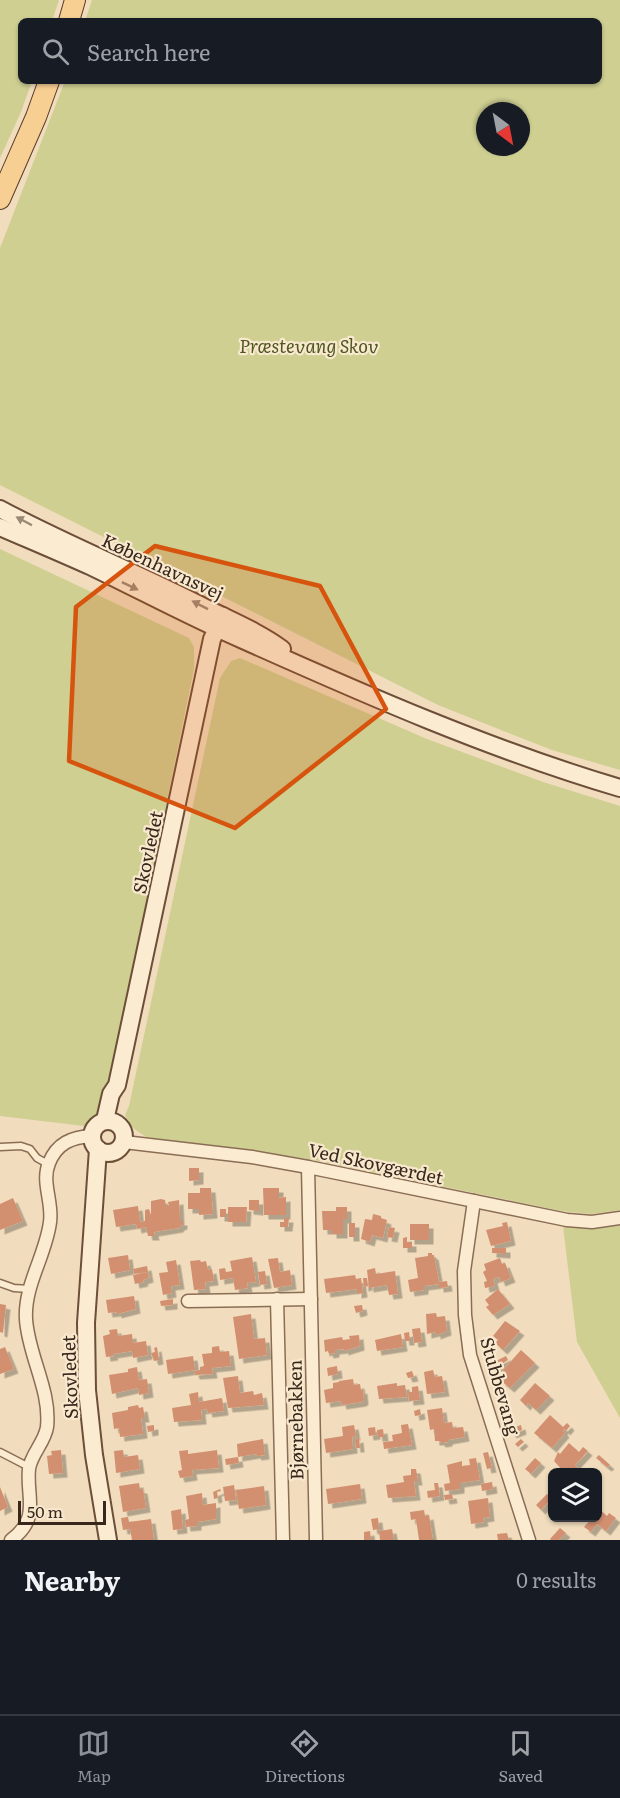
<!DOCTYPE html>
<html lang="en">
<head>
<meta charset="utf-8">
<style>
	body { margin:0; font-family:Literata,serif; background:#20242c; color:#f1f3f6 }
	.controls { position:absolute; right:18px; bottom:18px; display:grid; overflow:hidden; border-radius:9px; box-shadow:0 2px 4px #0004 }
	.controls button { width:54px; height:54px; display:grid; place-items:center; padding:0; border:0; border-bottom:2px solid #363941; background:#171b24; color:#f1f3f6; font:30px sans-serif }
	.compass { position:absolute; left:476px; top:102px; width:54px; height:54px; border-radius:50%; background:#171b24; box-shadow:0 2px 4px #0004; rotate:148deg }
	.scale { position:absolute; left:18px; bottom:15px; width:88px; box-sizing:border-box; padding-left:6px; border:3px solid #38271b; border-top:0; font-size:16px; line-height:21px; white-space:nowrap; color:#38271b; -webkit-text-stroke:4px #f8e8ce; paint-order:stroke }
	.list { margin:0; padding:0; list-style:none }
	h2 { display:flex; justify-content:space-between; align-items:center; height:78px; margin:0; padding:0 24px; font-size:26px }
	h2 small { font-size:20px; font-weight:400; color:#9ea1a6 }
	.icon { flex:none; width:33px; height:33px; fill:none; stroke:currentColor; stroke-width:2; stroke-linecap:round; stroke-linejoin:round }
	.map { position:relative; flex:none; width:620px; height:1540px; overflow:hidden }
	.search { position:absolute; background:#171b24; box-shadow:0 2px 4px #0004; left:18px; right:18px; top:18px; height:66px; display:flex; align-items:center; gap:15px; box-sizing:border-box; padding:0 21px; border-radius:9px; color:#9ea1a6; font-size:22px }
	.sheet { height:174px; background:#171b24 }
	nav { display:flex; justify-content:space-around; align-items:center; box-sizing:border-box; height:84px; border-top:2px solid #363941; background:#171b24; font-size:16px; color:#9ea1a6 }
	nav a { display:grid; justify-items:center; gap:3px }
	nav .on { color:#8c9099 }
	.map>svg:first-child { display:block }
	.green { fill:#cecf91; fill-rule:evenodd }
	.building { fill:#d29070; filter:url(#shadow) }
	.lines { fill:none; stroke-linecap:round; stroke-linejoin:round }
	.lane-casing { stroke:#8a6d55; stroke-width:9 }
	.street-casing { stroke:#8a6d55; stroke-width:15 }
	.secondary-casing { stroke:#6c4e39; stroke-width:20 }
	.primary-casing { stroke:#573b2a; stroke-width:22 }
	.lane { stroke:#fbebd1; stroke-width:6 }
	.street { stroke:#fbebd1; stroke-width:12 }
	.secondary { stroke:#fbebd1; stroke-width:16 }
	.primary { stroke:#f8cf92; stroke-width:20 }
	.oneway { fill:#9a8976 }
	.marked { fill:#d6540e; fill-opacity:0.2; stroke:#d6540e; stroke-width:4.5; stroke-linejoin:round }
	.labels { text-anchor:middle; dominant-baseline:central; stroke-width:4.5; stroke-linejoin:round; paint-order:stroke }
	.park-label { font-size:18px; font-style:italic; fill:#4d5620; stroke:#f8e8ce }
	.street-label { font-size:18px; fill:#38271b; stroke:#f8e8ce }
</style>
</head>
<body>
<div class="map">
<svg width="620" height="1540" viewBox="0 0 620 1540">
	<defs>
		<filter id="shadow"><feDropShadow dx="4.5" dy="4.5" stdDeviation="0" flood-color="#0004"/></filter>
	</defs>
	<rect width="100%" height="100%" fill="#f1ddbd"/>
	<!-- green -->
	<g class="green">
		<path d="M0,0H59L52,21H21V81H32L21,112L0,158Z"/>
		<path d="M92,0H620V770L552,750L438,705L0,485V248L65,81H599V21H85ZM485,111H521V147H485Z"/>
		<path d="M0,549L189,638L194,647V669L147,898L111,1089L99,1112L84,1126L0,1116Z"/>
		<path d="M240,658L427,739L543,782L620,806V1210L591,1214L562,1211L308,1159L146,1137L133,1128L125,1115L129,1106L220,678L231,661Z"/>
		<path d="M620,1225V1418L577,1342L563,1226L591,1229Z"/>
	</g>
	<!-- building -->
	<g class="building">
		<path d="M189,1168H199V1180L189,1181Z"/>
		<path d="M200,1188H211L213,1214L199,1215V1209H188V1193H200Z"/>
		<path d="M263,1188H279V1198L286,1197V1215H264Z"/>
		<path d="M13,1198L23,1221L0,1230V1204Z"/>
		<path d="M161,1199L165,1200L166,1206H169L168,1202L179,1200L180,1221H183V1225L180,1226L179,1228L154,1232L155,1236H148L146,1227L137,1229L136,1224L116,1227L113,1210L138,1206L140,1222L145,1221V1210L149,1209L151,1215V1201Z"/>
		<path d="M249,1200H259V1211L249,1210Z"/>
		<path d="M228,1207H247L246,1222H228Z"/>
		<path d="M336,1207H347V1219H343V1234H332V1230H323L322,1211H336Z"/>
		<rect x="220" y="1209" width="6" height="8"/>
		<path d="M373,1214L381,1216V1218L387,1220L383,1238L372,1235L370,1242L361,1239L365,1219L372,1220Z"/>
		<path d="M284,1218H289L288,1227H280V1222H284Z"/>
		<path d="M507,1222L511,1241L491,1246L486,1230L503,1226L502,1223Z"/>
		<rect x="349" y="1223" width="6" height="14"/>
		<rect x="410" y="1224" width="19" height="16"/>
		<path d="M389,1227L395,1228L393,1238L387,1237Z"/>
		<path d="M407,1237V1242H412V1248H403V1238Z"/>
		<path d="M492,1248H506V1254L492,1253Z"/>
		<path d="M428,1253H432V1255H434L439,1282L447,1281L448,1287L439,1288V1284L424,1286V1290L410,1292L408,1280L418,1278L415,1258L428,1256Z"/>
		<path d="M128,1255L130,1270L111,1274L108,1258Z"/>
		<path d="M252,1257L256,1282L247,1283L248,1288L235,1290L233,1278L220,1280L219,1269L225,1268L226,1272L232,1271L230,1261Z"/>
		<path d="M278,1258L280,1272L290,1270L292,1285L274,1288L268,1259Z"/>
		<path d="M500,1258L502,1264L505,1263L511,1278L501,1282L499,1277L493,1279L495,1286L485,1288L484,1282L487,1281L483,1272L486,1270L484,1264Z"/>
		<path d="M176,1260L180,1285L171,1286L172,1293L163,1295L159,1273L168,1272L166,1262Z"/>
		<path d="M200,1260L201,1262L206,1261L208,1270L212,1269L214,1281L205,1282L206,1289L194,1290L190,1261Z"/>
		<path d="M147,1266L148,1272L134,1274L133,1269Z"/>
		<path d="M375,1268L376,1274L395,1271L398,1294L389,1295L387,1285L369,1288L367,1270Z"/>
		<path d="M265,1271L267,1284L260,1285L258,1272Z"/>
		<path d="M148,1272L149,1278L143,1280L144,1282L135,1284L133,1275Z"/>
		<path d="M355,1275L356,1279L361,1278L363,1293L357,1294V1289L326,1293L324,1279Z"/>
		<path d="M363,1278H367L368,1286L364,1287Z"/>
		<path d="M498,1289L510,1304L493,1315L486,1307L489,1305L485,1300Z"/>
		<path d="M134,1296L136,1309L117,1314V1312L108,1313L106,1300Z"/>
		<path d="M173,1299V1305L161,1306L160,1301Z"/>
		<path d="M0,1304L6,1305L3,1333L0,1332Z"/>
		<path d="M362,1305L363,1311L356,1313L354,1306Z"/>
		<path d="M436,1313L437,1317L445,1316L447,1331L436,1335V1332L427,1334L426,1314Z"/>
		<path d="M251,1314L254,1339L265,1338L267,1355L239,1359L233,1317Z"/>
		<path d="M505,1321L520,1331L503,1350L495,1343L498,1340L493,1336Z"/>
		<path d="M420,1328L422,1342L414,1343L412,1329Z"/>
		<path d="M117,1329L118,1336L132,1334L133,1343L146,1341L148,1355L133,1358L132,1351L113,1354L114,1356L106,1357L103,1336L110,1334L109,1330Z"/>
		<path d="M409,1332L410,1341H405L404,1333Z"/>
		<path d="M401,1334L403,1347L377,1351L375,1340Z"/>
		<path d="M359,1335L360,1346L344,1351V1349L335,1350V1353L329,1354L328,1351L325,1352L324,1340L342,1337L343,1340L350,1339L349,1336Z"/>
		<path d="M219,1346L220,1352L229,1351L231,1366L212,1368L213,1374L195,1375L194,1371L200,1370V1367L204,1366L202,1354L212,1353V1347Z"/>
		<path d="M5,1347L14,1369L0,1374V1349Z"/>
		<path d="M157,1347L159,1360L154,1361L151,1353L155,1352L154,1348Z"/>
		<path d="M521,1350L535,1363L510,1388L501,1381L505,1376L503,1370Z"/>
		<path d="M193,1356L195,1370L168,1374L166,1360Z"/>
		<path d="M506,1356L508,1360L491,1371L488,1365Z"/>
		<path d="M337,1366L338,1374L328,1376L327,1368Z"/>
		<path d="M137,1367L139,1380L147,1379L149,1393L139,1395L138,1388L112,1394L109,1375L128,1372V1369Z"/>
		<path d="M433,1370L435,1377L442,1376L445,1392L427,1394L424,1372Z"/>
		<path d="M412,1371L414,1377L408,1378L406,1373Z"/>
		<path d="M238,1376L240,1393L253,1391L254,1395L262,1393L264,1405L228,1408L223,1378Z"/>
		<path d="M353,1379L354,1385L360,1384L361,1390L363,1389L364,1400L362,1402L342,1405L341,1401L326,1403L324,1390L333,1388V1383L339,1382V1381Z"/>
		<path d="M397,1383V1386L405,1385L407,1397L379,1399L377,1386Z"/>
		<path d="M535,1383L550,1396L536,1410L528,1403L526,1406L520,1400Z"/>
		<path d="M418,1386L420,1400L409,1401L408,1392H412V1387Z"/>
		<path d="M198,1392L199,1402L222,1398L224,1411L208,1413L207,1409L201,1410L202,1420L174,1422L172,1408L191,1405L189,1394Z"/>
		<path d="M138,1405L139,1408L143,1407L145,1418H141L143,1434L120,1437L119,1428L114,1429L112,1413L128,1410V1407Z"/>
		<path d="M442,1408L444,1423L452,1422L453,1428L463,1427L465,1437L448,1440V1442L441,1443L440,1441H435L434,1429L430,1430L427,1410Z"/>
		<path d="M420,1409L421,1415L415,1416L414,1411Z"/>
		<path d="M550,1415L563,1427L567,1423L570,1426L566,1431L564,1429L563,1431L565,1433L552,1448L534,1433Z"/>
		<path d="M408,1424L412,1445L384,1449L383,1442L393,1441L392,1435L402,1433L401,1425Z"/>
		<path d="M154,1425V1431L148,1432L147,1426Z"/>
		<path d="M354,1425L356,1436L352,1437L353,1449L326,1453L324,1439L343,1436L342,1427Z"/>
		<path d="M521,1425L522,1430L512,1434L510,1429Z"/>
		<path d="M375,1427L376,1435L369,1436L368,1428Z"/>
		<path d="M383,1429L384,1437H378L377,1430Z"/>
		<path d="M359,1438L360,1448H356L355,1439Z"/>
		<path d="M263,1439L265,1455L257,1456L256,1454L238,1457L237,1444Z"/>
		<path d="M521,1439L524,1442L518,1447L515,1444Z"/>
		<path d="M569,1443L579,1452L583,1447L588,1451L575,1465L578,1468L573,1472H564L554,1461L558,1452L560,1454Z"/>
		<path d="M61,1450L63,1473L49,1474L47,1456L52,1455L51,1451Z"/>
		<path d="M123,1450L124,1457L138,1455L140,1469L116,1473L114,1451Z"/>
		<path d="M188,1450V1454L217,1450L219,1468L192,1470L193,1476L180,1478L178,1471L182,1470L179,1451Z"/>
		<path d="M488,1452L492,1468L487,1469L483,1453Z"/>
		<path d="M599,1455L610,1465L607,1467L596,1458Z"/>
		<path d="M238,1457L239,1463L226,1465L225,1459Z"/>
		<path d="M476,1458L480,1480L460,1483V1489L445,1491L444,1484L450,1483L447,1465L462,1461V1466L470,1465L469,1459Z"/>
		<path d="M535,1458L541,1463L531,1474L525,1469Z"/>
		<path d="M411,1469H416L418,1481H414L416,1496L388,1498L386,1485L404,1482L403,1476L411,1475Z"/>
		<path d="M492,1482L493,1489L482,1491L481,1484Z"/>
		<path d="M139,1483L140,1489H143L146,1508L123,1512L119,1486Z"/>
		<path d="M434,1483H438L440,1496L428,1498L427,1491L435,1490Z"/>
		<path d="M360,1484L362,1499L328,1504L326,1489Z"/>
		<path d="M234,1485L236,1500L225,1501L223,1487Z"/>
		<path d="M264,1486L266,1505L239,1509L236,1490Z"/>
		<path d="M0,1487L8,1507L0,1511Z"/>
		<path d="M220,1489L221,1491L217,1492L218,1498L214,1499L213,1492Z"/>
		<path d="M202,1493L203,1505L216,1503V1519L197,1522V1526L186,1527L185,1520L189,1519L186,1496Z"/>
		<path d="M552,1493V1498L541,1510L536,1505L547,1494L549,1496Z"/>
		<path d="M452,1494L453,1499L445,1500L444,1495Z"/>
		<path d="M488,1498L490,1517L483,1518L484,1522L471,1524L468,1501Z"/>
		<path d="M598,1508L607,1516L609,1513L616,1518L606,1531L597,1524L591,1532L584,1527L592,1518H598Z"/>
		<path d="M181,1509L183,1529L173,1530L171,1511Z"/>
		<path d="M424,1510L425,1516L429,1515L433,1540H419L416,1519L411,1520L410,1512Z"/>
		<path d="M128,1517L129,1522L151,1519L154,1540H132L130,1529L123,1530L121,1518Z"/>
		<path d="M378,1518L379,1529L373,1530L371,1519Z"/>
		<path d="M560,1528L566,1533L559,1540H551L550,1539Z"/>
		<path d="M392,1529L394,1540H380L379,1531Z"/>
		<path d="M370,1531L371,1540H364V1532Z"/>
		<path d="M507,1533L509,1540H498L497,1534Z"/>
	</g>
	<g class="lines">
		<defs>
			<g id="lane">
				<path d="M0,1147L21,1146L30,1149L37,1158L48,1164"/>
				<path d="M0,1283L14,1288L29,1289"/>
				<path d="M0,1452L29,1467"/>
			</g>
			<g id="street">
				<path d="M124,1142L252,1157L308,1167L567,1220L592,1222L620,1218"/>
				<path d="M308,1167L316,1540"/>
				<path d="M474,1201L464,1271L465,1315L470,1355L529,1540"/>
				<path d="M277,1299L283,1540"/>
				<path d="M188,1301L311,1299"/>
				<path d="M11,1540C41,1518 26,1497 29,1469C31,1454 45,1442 47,1427C51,1390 28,1355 26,1319C24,1285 46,1255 50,1222C53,1202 41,1182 49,1163C57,1143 72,1137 92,1136"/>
			</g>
			<g id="secondary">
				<path d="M0,509C67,545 138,573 206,608C232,621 259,632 282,649"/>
				<path d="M0,527C30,540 61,553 92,567C142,591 192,618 243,640C366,695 491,750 620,788"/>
				<path d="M105,1120L111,1094L117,1085L212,639L223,616"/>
				<circle cx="108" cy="1137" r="16"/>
				<path d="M98,1149L86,1323L87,1390L94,1455L108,1540"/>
			</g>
			<g id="primary">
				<path d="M69,21L75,0"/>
				<path d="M0,199L36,117L49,81"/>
			</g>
		</defs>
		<!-- lane casing -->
		<use href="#lane" class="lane-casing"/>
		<!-- street casing -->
		<use href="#street" class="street-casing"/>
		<!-- secondary casing -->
		<use href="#secondary" class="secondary-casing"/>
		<!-- primary casing -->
		<use href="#primary" class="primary-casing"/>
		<!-- lane -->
		<use href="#lane" class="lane"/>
		<!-- street -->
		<use href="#street" class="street"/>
		<!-- secondary -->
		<use href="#secondary" class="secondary"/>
		<!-- primary -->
		<use href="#primary" class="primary"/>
	</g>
	<!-- one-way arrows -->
	<defs><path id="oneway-solid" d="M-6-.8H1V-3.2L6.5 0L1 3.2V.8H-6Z" transform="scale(1.5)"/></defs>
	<g class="oneway">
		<use href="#oneway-solid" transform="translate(24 521) rotate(-152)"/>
		<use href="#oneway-solid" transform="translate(130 586) rotate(26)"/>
		<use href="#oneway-solid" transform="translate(200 605) rotate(-153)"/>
	</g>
	<!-- marked area -->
	<path class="marked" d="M155,546L320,586L386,709L235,828L69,761L76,607Z"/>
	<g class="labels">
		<!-- park labels -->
		<g class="park-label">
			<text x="309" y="345">Præstevang Skov</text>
		</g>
		<!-- street labels -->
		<g class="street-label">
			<text transform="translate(163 566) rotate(25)">Københavnsvej</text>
			<text transform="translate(147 852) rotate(-78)">Skovledet</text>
			<text transform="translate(376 1163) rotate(12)">Ved Skovgærdet</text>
			<text transform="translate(69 1377) rotate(-92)">Skovledet</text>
			<text transform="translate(501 1386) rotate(74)">Stubbevang</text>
			<text transform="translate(295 1420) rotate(-91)">Bjørnebakken</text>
		</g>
	</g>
</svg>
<div class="controls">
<button><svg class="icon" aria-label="layers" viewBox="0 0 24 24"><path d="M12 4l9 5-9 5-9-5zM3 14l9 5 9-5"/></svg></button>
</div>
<svg class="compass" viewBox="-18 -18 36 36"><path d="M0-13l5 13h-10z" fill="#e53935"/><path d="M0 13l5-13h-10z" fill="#9ea1a6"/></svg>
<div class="scale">50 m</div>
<div class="search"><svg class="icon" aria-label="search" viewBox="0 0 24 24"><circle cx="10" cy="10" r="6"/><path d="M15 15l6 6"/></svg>Search here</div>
</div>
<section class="sheet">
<h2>Nearby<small>0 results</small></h2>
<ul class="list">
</ul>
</section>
<nav>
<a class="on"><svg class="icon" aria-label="map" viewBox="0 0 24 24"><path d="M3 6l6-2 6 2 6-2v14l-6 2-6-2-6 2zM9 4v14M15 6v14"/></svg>Map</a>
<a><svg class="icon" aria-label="directions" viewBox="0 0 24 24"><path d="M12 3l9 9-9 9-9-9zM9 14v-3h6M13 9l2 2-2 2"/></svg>Directions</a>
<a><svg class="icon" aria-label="saved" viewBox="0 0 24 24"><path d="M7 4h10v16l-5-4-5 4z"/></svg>Saved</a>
</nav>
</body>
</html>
